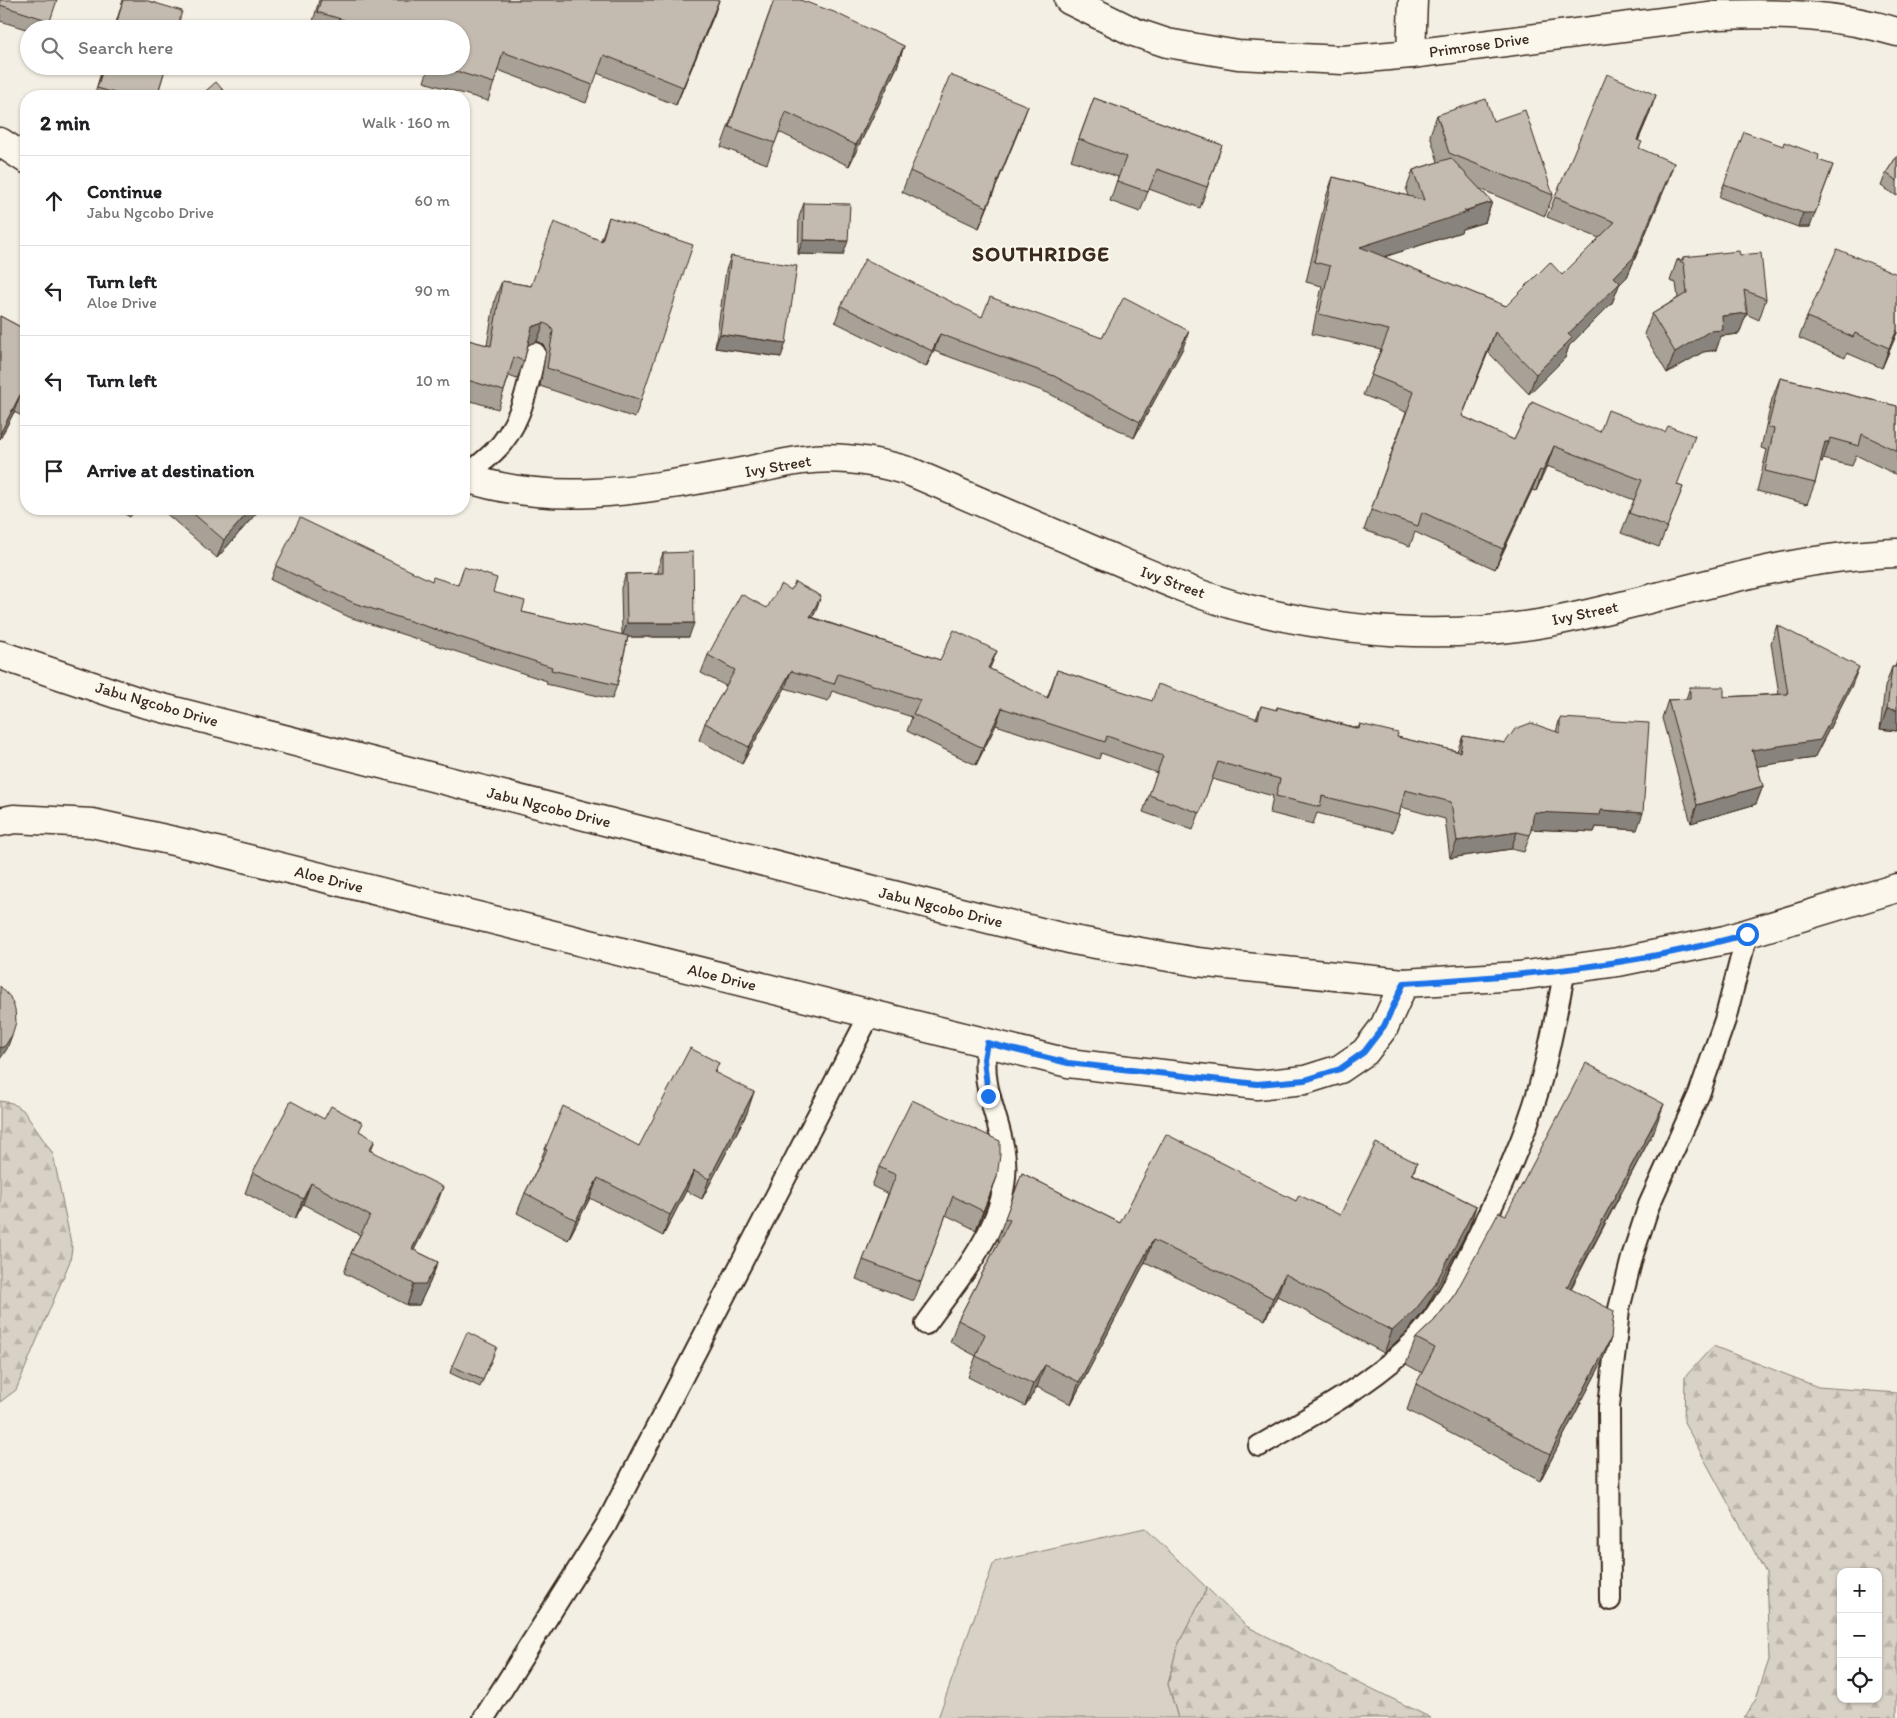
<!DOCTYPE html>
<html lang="en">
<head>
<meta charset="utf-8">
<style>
	body { margin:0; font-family:Itim,sans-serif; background:#f2f2f2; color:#202124 }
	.controls { position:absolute; right:15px; bottom:15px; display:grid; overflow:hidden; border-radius:10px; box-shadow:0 1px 4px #0004 }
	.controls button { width:45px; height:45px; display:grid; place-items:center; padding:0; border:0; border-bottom:1px solid #e0e0e0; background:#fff; color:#202124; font:25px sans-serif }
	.stop { position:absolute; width:15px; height:15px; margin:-11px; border:4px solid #1a73e8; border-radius:50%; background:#fff }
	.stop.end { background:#1a73e8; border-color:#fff; box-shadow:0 1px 5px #0008 }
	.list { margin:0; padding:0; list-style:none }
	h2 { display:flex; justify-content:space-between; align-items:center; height:65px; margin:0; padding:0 20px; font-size:21px }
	h2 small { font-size:16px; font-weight:400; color:#757577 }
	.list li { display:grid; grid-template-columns:32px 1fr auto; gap:15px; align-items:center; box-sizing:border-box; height:90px; padding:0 20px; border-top:1px solid #e0e0e0 }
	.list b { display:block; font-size:19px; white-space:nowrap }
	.list p { margin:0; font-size:16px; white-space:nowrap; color:#757577 }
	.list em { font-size:16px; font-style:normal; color:#757577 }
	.icon { flex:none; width:28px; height:28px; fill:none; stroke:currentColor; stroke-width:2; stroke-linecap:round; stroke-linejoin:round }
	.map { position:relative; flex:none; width:1897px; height:1718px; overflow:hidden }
	.search { position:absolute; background:#fff; box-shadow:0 1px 4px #0004; left:20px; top:20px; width:450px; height:55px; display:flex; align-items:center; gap:12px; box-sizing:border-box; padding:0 18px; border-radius:28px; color:#757577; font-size:19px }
	.panel { position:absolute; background:#fff; box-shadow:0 1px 4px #0004; left:20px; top:90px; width:450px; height:425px; border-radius:20px }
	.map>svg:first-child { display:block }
	.grass { fill:#d8d1c6; stroke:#8a7e72 }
	.forest { fill:url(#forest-firs); stroke:#8a7e72; fill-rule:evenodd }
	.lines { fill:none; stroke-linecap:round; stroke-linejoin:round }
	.service-casing { stroke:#3b2a1e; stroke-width:24 }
	.minor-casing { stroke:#3b2a1e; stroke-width:31 }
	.secondary-casing { stroke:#3b2a1e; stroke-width:31 }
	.service { stroke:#fbf7ec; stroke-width:20 }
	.minor { stroke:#fbf7ec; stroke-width:28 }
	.secondary { stroke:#fbf7ec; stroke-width:28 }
	.wall { fill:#a8a197; stroke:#3b2a1e }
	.shaded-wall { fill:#88837b; stroke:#3b2a1e }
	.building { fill:#c3bbb0; stroke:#3b2a1e }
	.route { stroke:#1a73e8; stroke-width:6 }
	.labels { text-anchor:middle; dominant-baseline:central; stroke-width:4; stroke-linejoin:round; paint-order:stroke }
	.street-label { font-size:16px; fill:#3b2a1e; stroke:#fbf7ec }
	.district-label { font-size:21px; font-weight:bold; letter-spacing:1px; fill:#3b2a1e; stroke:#fbf7ec }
</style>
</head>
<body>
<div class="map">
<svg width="1897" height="1718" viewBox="0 0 1897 1718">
	<defs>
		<pattern id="forest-firs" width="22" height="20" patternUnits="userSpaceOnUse" patternTransform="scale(1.25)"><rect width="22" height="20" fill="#d8d1c6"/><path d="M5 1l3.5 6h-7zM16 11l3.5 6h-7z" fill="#bab4aa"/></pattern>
	</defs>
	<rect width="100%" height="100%" fill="#f3efe4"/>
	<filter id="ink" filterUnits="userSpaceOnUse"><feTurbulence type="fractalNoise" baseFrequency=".02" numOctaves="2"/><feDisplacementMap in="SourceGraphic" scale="10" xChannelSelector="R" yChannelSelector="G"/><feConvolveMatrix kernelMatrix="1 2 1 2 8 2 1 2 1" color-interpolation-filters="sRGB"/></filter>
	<g filter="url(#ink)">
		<!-- grass -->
		<path class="grass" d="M1145,1528L1207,1588L1177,1647L1168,1684L1178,1718H938L994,1562Z"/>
		<!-- forest -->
		<g class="forest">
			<path d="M0,1101L12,1103L23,1110L53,1154L72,1248L70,1261L16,1390L0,1402Z"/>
			<path d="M1713,1346L1818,1387L1897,1393V1718H1744L1756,1698L1769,1660L1766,1573L1684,1422L1685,1377ZM1841,1572H1878V1699H1841Z"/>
			<path d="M1207,1588L1246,1626L1431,1718H1178L1168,1684L1177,1647Z"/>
		</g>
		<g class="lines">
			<defs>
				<g id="service">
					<path d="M465,477C477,466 492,456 502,443C522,418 529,383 535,353"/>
					<path d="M926,1324C961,1275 1015,1216 1004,1151C997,1110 980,1088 987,1043"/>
					<path d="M1259,1446C1309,1417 1361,1390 1404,1351C1437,1322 1455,1283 1474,1244C1498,1194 1524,1141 1539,1088C1550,1049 1557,1009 1565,970"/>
					<path d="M1610,1600L1609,1407L1619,1309L1633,1254L1649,1205L1699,1094L1725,1020L1747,934"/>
					<path d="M484,1718L606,1525L870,1014"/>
				</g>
				<g id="minor">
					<path d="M1069,0L1134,32L1167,43L1238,55L1343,60L1411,54L1717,15C1777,13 1839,14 1897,32"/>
					<path d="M1411,54L1413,0"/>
					<path d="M0,142L26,159"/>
					<path d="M464,477C553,508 646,489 736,473C759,469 781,463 803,460C840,455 875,461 911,472C974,499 1037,526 1100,553C1147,573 1200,597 1249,609C1347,633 1450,640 1550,622C1664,600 1780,556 1897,553"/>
					<path d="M0,822L14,819L92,823L192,845L1068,1063L1257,1085L1305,1080L1340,1069L1365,1052L1384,1027L1404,983"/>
				</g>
				<path id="secondary" d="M0,655L143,703L956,911L1073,940L1197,962L1404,983L1519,976L1618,962L1725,940L1897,888"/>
			</defs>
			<!-- service casing -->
			<use href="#service" class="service-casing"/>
			<!-- minor casing -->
			<use href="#minor" class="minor-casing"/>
			<!-- secondary casing -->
			<use href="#secondary" class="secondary-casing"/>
			<!-- service -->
			<use href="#service" class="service"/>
			<!-- minor -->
			<use href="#minor" class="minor"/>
			<!-- secondary -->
			<use href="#secondary" class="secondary"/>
		</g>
		<!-- wall -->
		<g class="wall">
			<path d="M0,0L50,21L47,29H29V30L0,21Z"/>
			<path d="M123,0H145L177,29H114Z"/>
			<path d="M319,0H719L714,15L676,105L597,73L586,103L498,70L488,101L424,82L429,66H461V29H311Z"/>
			<path d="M774,0L904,46L897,67L849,166L779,132L767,164L721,147Z"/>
			<path d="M103,66H166L157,96H94Z"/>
			<path d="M1094,98L1222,145L1200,208L1149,189L1140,212L1110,201L1118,177L1071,160Z"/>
			<path d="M1437,115L1493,121L1553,195L1545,216L1480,189L1492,202L1485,222L1462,229L1461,232L1384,257L1506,306L1562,275L1599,238L1547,217L1555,197L1649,115L1638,141L1639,149L1667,183L1627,277L1619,285L1612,303L1569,346L1565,358L1529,394L1488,352L1462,416L1514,440L1532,402L1677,485L1683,487L1659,547L1621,533L1634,500L1547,466L1536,491L1532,490L1495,569L1415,532L1410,546L1364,530L1406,412L1363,395L1381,349L1312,334L1322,286L1306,282L1326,197L1333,177L1408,196L1406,190L1413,170L1438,162L1430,135Z"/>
			<path d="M1020,127L979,228L902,192L910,171Z"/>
			<path d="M1897,156V196L1881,186L1886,173Z"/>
			<path d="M1818,160L1810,227H1798L1719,197L1724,184Z"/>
			<path d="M804,203L843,255L798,254L799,217Z"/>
			<path d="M609,217L641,400L635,418L540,386L546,350L543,344L537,341L528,345L524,361L517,379L509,376L498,409L464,399V339L487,345L495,299L502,281L531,286L601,240Z"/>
			<path d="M1740,255L1766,299L1759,320L1746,314L1739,334L1721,336L1716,350L1703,352L1667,373L1644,334L1652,314L1678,298L1676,283L1670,281L1677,260H1682L1683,257Z"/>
			<path d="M731,256L781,357L715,348L726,270Z"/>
			<path d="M1897,274V333L1882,368L1847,353L1845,358L1799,338L1807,317Z"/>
			<path d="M841,306L982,317L1102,338L1183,348L1134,438L1048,393L934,351L926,367L835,322Z"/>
			<path d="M0,316L26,330V418L14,412L0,439Z"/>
			<path d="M1780,378L1897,406V475L1856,455L1852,466L1823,459L1822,463L1820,462L1815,483L1807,504L1757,491L1767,450L1761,448L1772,399Z"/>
			<path d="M116,509H135L130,517Z"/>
			<path d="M161,509H260L217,558Z"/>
			<path d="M663,553L689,637H628L617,685L612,699L546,684L547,681L349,617L271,580L276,566L432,581L458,585L464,567L493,592L522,612L622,635L621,588L626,574L658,573V567Z"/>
			<path d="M791,590L815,613L812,617L940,660L990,669L1047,698L1057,670L1151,701L1256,719L1261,706L1276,710L1277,707L1358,728L1360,724L1397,737L1457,751L1463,736L1505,743L1556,732L1560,718L1637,830L1596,827L1594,832L1531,829L1530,835L1524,852L1511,849L1450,858L1445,819L1401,807L1399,815L1393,832L1317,813L1313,824L1270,813L1273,796L1212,779L1193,830L1143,812L1157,773L1101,753L1099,759L996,725L976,765L907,731L912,717L832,691L828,701L785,688L742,764L699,740L705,723L726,686L701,673L708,655Z"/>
			<path d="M1777,625L1852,685L1814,758L1757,766L1763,786L1756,804L1691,823L1662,718L1668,700L1686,699L1690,687L1724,697L1779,694L1771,643Z"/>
			<path d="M1897,660V731L1880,729L1885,687L1892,667H1895Z"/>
			<path d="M719,1063L715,1072L747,1113L702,1199L686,1191L663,1236L590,1198L568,1240L517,1213L525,1193L537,1169L545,1149L639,1146Z"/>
			<path d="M324,1119L360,1132L375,1140L371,1150L436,1207L414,1250L438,1262L430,1282L419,1305H407L344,1273L351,1253L360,1235L303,1204L295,1219L245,1193L253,1172Z"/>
			<path d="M1654,1131L1571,1289L1611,1338L1601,1364L1540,1481L1407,1410L1416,1384L1422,1373L1406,1364L1416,1338L1434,1321L1455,1294L1506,1215Z"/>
			<path d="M1417,1163L1413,1174L1476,1206L1469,1228L1426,1308L1407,1332L1384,1353L1277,1296L1265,1320L1145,1262L1071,1404L1037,1387L1025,1406L968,1377L976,1356L950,1342L958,1320L999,1241L997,1240L1022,1173L1120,1223L1296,1201L1340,1215Z"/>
			<path d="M879,1167L990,1196L976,1230L946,1215L914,1301L856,1279L888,1194L872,1186Z"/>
			<path d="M494,1354L480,1387L450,1373L452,1366Z"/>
		</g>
		<!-- shaded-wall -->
		<g class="shaded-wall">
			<path d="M719,0L714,15L676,105L683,87Z"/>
			<path d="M904,46L897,67L849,166L856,145Z"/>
			<path d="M1656,95L1649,115L1629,161L1637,140Z"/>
			<path d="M1028,106L1020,127L979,228L987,207Z"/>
			<path d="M1674,163L1667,183L1627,277L1619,285L1612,303L1569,346L1565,358L1529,394L1536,374L1614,277Z"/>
			<path d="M1833,165L1810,227H1798L1803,213Z"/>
			<path d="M1492,202L1485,222L1462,229L1461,232L1353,267L1360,247Z"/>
			<path d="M803,240L848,241L843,255L798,254Z"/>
			<path d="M1747,313L1739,334L1721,336L1716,350L1703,352L1667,373L1675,352L1722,316Z"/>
			<path d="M544,323L537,341L526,346L532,327Z"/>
			<path d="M1897,330V333L1882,368L1889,348Z"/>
			<path d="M1189,331L1183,348L1134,438L1140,422Z"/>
			<path d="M1495,332L1488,352L1454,436L1462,416Z"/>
			<path d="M720,334L786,343L781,357L715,348Z"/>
			<path d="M940,334L934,351L926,367L932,351Z"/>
			<path d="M20,395L14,412L0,439V434Z"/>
			<path d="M1825,442H1829L1822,463L1818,462Z"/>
			<path d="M1554,446L1547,466L1536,491L1543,471Z"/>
			<path d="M1540,470L1532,490L1495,569L1503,549Z"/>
			<path d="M251,509H260L217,558L224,540Z"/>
			<path d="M821,596L815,613L804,634L810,617Z"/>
			<path d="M627,623H694L689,637H622Z"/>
			<path d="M997,651L990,668L982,685L988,668Z"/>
			<path d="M1859,667L1852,685L1814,758L1746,768L1752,750Z"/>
			<path d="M791,671L785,688L742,764L749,747Z"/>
			<path d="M1002,708L996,725L976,765L983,748Z"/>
			<path d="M1887,709L1897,710V731L1880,729Z"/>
			<path d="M1763,786L1756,804L1691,823L1697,805Z"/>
			<path d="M1601,810L1643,813L1637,830L1596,827L1594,832L1528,829L1534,812Z"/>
			<path d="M1517,832L1511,849L1450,858L1457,841Z"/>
			<path d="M12,1035L7,1049L0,1059V1048Z"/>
			<path d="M754,1092L747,1113L702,1199L709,1179Z"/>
			<path d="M1664,1104L1654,1131L1557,1313L1567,1287Z"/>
			<path d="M694,1171L686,1191L663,1236L670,1215Z"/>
			<path d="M997,1177L990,1196L976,1230L983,1211Z"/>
			<path d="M598,1178L590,1198L568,1240L576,1220Z"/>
			<path d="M311,1183L303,1204L295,1219L303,1199Z"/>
			<path d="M443,1187L436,1207L404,1269L412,1249Z"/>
			<path d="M1476,1206L1469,1228L1426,1308L1407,1332L1384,1353L1392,1331Z"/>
			<path d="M1153,1240L1145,1262L1071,1404L1079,1382Z"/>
			<path d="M438,1262L430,1282L419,1305H407L414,1284Z"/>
			<path d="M1285,1274L1277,1296L1265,1320L1273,1298Z"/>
			<path d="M1611,1338L1601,1364L1540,1481L1550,1454Z"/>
			<path d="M1045,1365L1037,1387L1025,1406L1033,1384Z"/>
		</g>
		<!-- building -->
		<g class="building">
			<path d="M0,0H57L50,21L0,5Z"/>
			<path d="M123,0H145L182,11L177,29H115Z"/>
			<path d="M321,0H719L683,87L604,55L593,85L503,52L494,83L439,66H461V29H375L317,12Z"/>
			<path d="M774,0H800L834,12L904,46L856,145L786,112L775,143L729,127Z"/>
			<path d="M104,66H166L157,96H125L97,88Z"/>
			<path d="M1607,74L1656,95L1637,140L1642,142L1639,148L1674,163L1634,257L1614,277L1620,283L1568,334L1572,338L1536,374L1495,332L1462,416L1514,440L1532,402L1600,432L1608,410L1665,432L1668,426L1695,436L1677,485L1683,487L1667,527L1629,513L1642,480L1554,446L1543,471L1540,470L1503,549L1422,512L1418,526L1371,510L1414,392L1371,375L1389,330L1319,314L1330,266L1314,262L1333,177L1424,200L1413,170L1451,158L1492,202L1464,211L1468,212L1360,247L1506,306L1550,262L1562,275L1615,222L1555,197Z"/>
			<path d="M950,75L1028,106L987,207L910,171Z"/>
			<path d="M216,82L228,96H200Z"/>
			<path d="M1094,98L1222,145L1207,187L1157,169L1148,192L1117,181L1126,157L1079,139Z"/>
			<path d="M1486,99L1493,121L1525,110L1553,195L1449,153L1437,115Z"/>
			<path d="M1744,132L1783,146L1784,142L1819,155L1818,160L1833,165L1815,213H1803L1724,184Z"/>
			<path d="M1897,156V181L1886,173Z"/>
			<path d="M804,203L850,204L848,241L803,240Z"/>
			<path d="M609,217L693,245L641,400L547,368L553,331L550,326L544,323L532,327L524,361L514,357L504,391L464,379V339L491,346L502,281L531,286L554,222L602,241Z"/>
			<path d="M1837,249L1897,274V330L1889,348L1855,333L1853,337L1807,317Z"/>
			<path d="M1739,251L1740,255L1761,253L1766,299L1744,290L1747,313L1722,316L1723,330L1710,331L1675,352L1652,314L1687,293L1684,263L1677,260H1683V257Z"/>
			<path d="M731,256L797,266L786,343L720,334Z"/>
			<path d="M865,259L982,317L990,297L1102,338L1124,297L1189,331L1140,422L1054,376L940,334L932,351L841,306Z"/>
			<path d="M0,316L26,330V398L20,395L0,434Z"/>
			<path d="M1780,378L1897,406V451L1862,434L1859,446L1830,438L1829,442H1825L1815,483L1765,471L1774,429L1768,427Z"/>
			<path d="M188,509H251L224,540Z"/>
			<path d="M300,518L432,581L433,577L458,585L464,567L497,578L493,592L525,601L522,612L628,636L617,685L551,670L552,667L354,603L276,566Z"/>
			<path d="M693,552L694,623H627L626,574L663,573V553Z"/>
			<path d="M795,582L821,596L810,617L940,660L954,630L997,651L988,668L1048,698L1057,670L1152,701L1158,684L1258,719L1261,706L1277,710V707L1359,729L1360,724L1398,733L1397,737L1460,752L1463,736L1505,743L1515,729L1531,723L1560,733V718L1649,723L1643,813L1601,810L1600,815L1534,812L1530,835L1517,832L1457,841L1451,802L1405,790L1399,815L1322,796L1320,807L1276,796L1280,779L1218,762L1200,813L1149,795L1163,756L1107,736L1105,742L1002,708L983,748L913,714L920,700L838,674L834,684L791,671L749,747L705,723L735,670L708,655L741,594L767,608L781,584L791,590Z"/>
			<path d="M1777,625L1859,667L1820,740L1752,750L1763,786L1697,805L1668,700L1690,699V687H1724V697L1788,694Z"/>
			<path d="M1892,667H1897V710L1887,709Z"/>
			<path d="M0,986L10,997L15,1009L16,1022L12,1035L5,1046L0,1048Z"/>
			<path d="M690,1048L719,1063L714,1072L754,1092L709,1179L694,1171L670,1215L598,1178L576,1220L525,1193L547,1150L545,1149L563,1106L639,1146Z"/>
			<path d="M1586,1063L1664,1104L1567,1287L1614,1311L1611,1338L1550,1454L1416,1384L1435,1348L1416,1338L1434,1321L1455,1294L1499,1212L1506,1215Z"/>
			<path d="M912,1100L1000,1141V1155L997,1177L983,1211L953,1196L921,1282L863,1260L896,1175L879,1167Z"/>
			<path d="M291,1101L324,1119L331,1106L363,1123L359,1131L375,1140L369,1150L443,1187L412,1249L438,1262L426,1284H414L351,1253L370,1216L311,1183L303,1199L253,1172Z"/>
			<path d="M1166,1134L1296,1201L1299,1195L1340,1215L1376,1143L1417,1163L1412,1174L1476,1206L1434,1286L1415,1310L1392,1331L1285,1274L1273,1298L1153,1240L1079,1382L1045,1365L1033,1384L976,1356L985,1334L958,1320L1010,1220L1005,1218L1022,1173L1120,1223Z"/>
			<path d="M467,1332L497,1347L483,1380L452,1366Z"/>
		</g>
	</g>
	<g class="lines" filter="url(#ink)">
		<!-- route -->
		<path class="route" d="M988,1096L984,1059L987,1043L1068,1063L1257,1084L1305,1080L1340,1069L1364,1052L1384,1026L1404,983C1520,976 1635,966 1747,934"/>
	</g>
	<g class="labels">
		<!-- street labels -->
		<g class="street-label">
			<text transform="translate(1479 45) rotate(-8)">Primrose Drive</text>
			<text transform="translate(778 466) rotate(-10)">Ivy Street</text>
			<text transform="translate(1173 582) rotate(20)">Ivy Street</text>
			<text transform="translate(1585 613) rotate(-12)">Ivy Street</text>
			<text transform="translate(157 704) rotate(16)">Jabu Ngcobo Drive</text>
			<text transform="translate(549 807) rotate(14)">Jabu Ngcobo Drive</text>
			<text transform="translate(329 879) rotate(14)">Aloe Drive</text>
			<text transform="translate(941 907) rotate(14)">Jabu Ngcobo Drive</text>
			<text transform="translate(722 977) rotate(14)">Aloe Drive</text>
		</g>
		<!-- district labels -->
		<g class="district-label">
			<text x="1041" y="253">SOUTHRIDGE</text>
		</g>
	</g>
</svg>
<div class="controls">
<button>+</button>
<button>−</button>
<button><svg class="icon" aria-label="locate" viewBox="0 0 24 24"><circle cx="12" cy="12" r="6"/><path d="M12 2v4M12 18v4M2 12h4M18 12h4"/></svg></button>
</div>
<div class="stop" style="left:1747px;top:934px"></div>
<div class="stop end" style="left:988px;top:1096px"></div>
<div class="search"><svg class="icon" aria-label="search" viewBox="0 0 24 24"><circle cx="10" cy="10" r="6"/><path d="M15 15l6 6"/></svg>Search here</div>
<section class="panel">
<h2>2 min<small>Walk · 160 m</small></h2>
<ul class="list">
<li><svg class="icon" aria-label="ahead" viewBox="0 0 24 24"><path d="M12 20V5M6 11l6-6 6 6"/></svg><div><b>Continue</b><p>Jabu Ngcobo Drive</p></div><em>60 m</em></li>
<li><svg class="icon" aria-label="left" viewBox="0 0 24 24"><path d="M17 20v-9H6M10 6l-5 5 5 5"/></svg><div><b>Turn left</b><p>Aloe Drive</p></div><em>90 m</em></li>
<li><svg class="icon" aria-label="left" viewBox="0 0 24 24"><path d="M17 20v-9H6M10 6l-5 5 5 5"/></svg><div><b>Turn left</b></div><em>10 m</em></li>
<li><svg class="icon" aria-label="arrive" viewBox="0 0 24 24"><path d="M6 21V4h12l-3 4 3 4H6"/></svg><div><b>Arrive at destination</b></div></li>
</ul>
</section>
</div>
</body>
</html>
